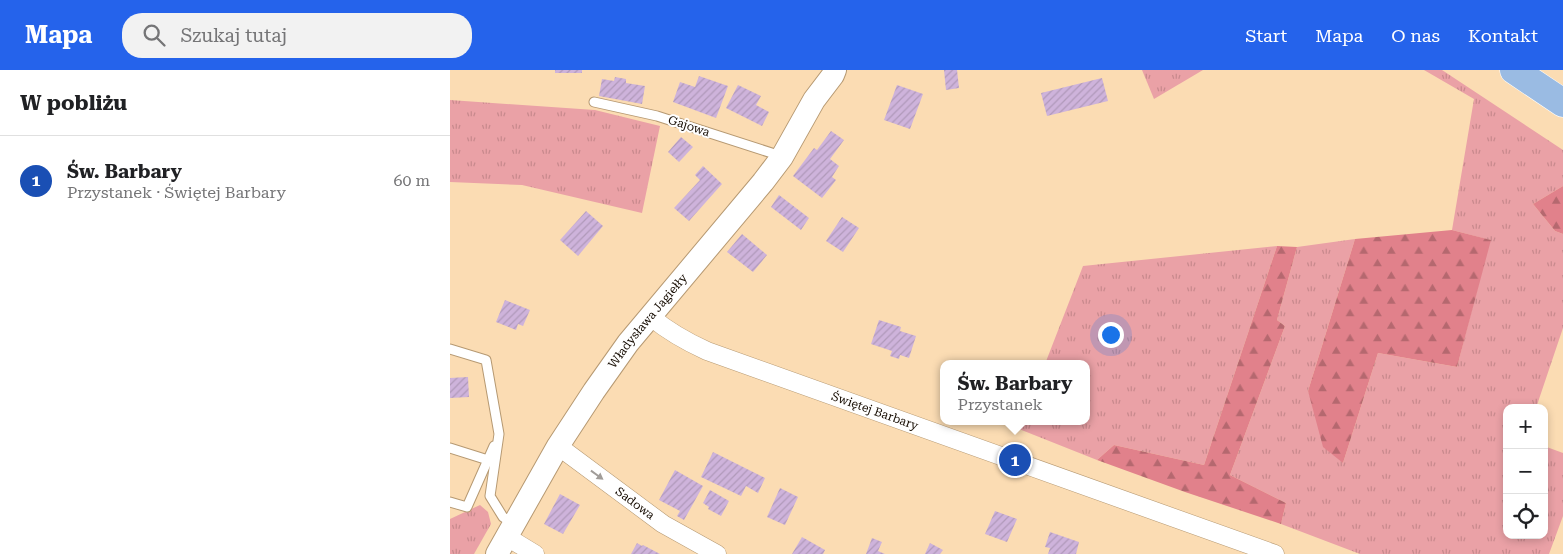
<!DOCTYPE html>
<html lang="pl">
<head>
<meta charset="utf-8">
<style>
	body { margin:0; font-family:"Roboto Serif",serif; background:#f2f2f2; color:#202124 }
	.controls { position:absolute; right:15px; bottom:15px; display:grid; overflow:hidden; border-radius:10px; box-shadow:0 2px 8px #0003 }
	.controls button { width:45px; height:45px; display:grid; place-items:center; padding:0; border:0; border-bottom:1px solid #e0e0e0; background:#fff; color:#202124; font:25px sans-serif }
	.you { position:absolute; left:660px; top:264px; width:18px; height:18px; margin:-12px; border:4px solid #fff; border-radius:50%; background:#1a73e8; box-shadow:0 0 0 8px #1a73e833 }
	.badge { display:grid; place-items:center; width:32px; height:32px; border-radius:50%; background:#2563eb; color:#fff; font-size:16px; font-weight:700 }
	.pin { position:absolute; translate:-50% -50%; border:2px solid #fff; box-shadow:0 1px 5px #0006 }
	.popup { position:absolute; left:490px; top:290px; width:150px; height:65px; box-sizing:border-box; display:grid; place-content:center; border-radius:10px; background:#fff; filter:drop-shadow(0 1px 4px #0005); font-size:16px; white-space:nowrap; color:#757577 }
	.popup b { font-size:19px; color:#202124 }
	.popup::after { content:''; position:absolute; left:50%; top:100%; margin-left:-10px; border:10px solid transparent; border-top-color:#fff }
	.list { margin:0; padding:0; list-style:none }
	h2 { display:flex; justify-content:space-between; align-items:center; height:65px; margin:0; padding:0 20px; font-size:21px }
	h2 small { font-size:16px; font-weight:400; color:#757577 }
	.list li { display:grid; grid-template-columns:32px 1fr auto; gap:15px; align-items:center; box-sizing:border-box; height:90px; padding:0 20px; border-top:1px solid #e0e0e0 }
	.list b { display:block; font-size:19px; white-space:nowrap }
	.list p { margin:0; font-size:16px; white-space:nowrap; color:#757577 }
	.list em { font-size:16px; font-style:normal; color:#757577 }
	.icon { flex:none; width:28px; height:28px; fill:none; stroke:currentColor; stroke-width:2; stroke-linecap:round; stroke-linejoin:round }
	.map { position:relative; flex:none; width:1113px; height:484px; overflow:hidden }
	header { display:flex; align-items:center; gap:30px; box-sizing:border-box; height:70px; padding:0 25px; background:#2563eb; color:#fff }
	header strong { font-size:24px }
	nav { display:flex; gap:28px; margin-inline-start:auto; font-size:18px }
	.search { width:350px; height:45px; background:#f2f2f2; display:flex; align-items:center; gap:12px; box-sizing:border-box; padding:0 18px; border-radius:20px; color:#757577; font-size:19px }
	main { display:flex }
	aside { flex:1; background:#fff }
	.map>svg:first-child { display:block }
	.grass { fill:url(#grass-tufts) }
	.forest { fill:url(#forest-firs) }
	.building { fill:url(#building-hatch) }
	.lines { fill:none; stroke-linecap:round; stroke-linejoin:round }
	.service-casing { stroke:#b69972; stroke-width:11 }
	.minor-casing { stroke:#b69972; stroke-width:19 }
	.tertiary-casing { stroke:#b69972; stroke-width:24 }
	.primary-casing { stroke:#fff; stroke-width:29 }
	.service { stroke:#fff; stroke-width:9 }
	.minor { stroke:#fff; stroke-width:18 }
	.tertiary { stroke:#fff; stroke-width:22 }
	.primary { stroke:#9abbe3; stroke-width:28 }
	.oneway { fill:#a19d99 }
	.labels { text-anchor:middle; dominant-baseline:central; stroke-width:4; stroke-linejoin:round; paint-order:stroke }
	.street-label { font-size:12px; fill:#150b01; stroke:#fff }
</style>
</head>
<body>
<header>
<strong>Mapa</strong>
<div class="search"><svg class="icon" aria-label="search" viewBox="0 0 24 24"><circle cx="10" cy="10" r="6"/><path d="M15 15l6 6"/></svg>Szukaj tutaj</div>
<nav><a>Start</a><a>Mapa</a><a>O nas</a><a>Kontakt</a></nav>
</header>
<main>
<aside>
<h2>W pobliżu<small></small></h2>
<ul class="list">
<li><span class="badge" style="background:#1a4fb4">1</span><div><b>Św. Barbary</b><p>Przystanek · Świętej Barbary</p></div><em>60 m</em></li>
</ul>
</aside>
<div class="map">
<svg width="1113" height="484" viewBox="0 0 1113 484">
	<defs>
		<pattern id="grass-tufts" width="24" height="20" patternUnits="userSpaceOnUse" patternTransform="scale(1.25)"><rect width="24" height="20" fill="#eaa1a6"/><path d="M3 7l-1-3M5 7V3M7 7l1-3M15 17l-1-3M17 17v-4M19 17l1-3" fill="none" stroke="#c8898d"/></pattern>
		<pattern id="forest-firs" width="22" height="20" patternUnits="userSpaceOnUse" patternTransform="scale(1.25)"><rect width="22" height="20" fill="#e1818b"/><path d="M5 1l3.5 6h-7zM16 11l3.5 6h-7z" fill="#b5686f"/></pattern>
		<pattern id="building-hatch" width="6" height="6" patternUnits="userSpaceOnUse" patternTransform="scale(1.25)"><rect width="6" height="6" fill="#ceb3db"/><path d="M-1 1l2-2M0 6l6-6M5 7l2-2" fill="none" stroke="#b099ba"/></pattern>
	</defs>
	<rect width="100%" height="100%" fill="#fbdcb3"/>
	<!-- grass -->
	<g class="grass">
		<path d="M692,0H753L704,29Z"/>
		<path d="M974,0H992L1113,80V116L1083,134L1105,161L1113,164V258L1086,338H1057V465H1094V376L1113,383V446L1099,484H910L831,454L836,433L780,405L835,256L827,250L847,177L905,169L858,321L893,393L928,283L1007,297L1040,170L1002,160L1024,29Z"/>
		<path d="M0,30L145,40L210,56L192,143L72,115L0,112Z"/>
		<path d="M827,176L754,395L664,375L647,390L569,359L572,351H636V294H595L633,196Z"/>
		<path d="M30,435L38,442L41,454L24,484H0V449Z"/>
	</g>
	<!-- forest -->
	<g class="forest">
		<path d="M1113,116V164L1105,161L1083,134Z"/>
		<path d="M1002,160L1041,170L1007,297L928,283L893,393L873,377L858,321L905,169Z"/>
		<path d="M827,176L847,177L827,250L835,256L780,405L836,433L831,454L735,422L647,390L664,375L754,395Z"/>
	</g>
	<!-- building -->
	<g class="building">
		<rect x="105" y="0" width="27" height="3"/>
		<path d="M494,0H507L509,18L496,20Z"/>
		<path d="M249,6L278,16L266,48L223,32L230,12L245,17Z"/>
		<path d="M165,7L176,9V13L195,16L192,34L149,26L152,9L164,11Z"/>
		<path d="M652,8L658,31L597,46L591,23Z"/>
		<path d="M288,15L311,26L306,35L319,42L312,56L276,38Z"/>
		<path d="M447,15L473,24L460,59L434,50Z"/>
		<path d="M381,61L394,70L380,89L389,96L382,107L386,110L372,128L343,106L364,78L367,80Z"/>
		<path d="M231,67L243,77L229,92L218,82Z"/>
		<path d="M253,96L272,114L239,151L224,138L250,110L245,105Z"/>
		<path d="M329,125L359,148L351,160L321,137Z"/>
		<path d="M136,141L153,156L128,186L110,170Z"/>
		<path d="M392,147L409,158L393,182L376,171Z"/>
		<path d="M292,164L317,185L303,202L277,182Z"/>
		<path d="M55,230L80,240L73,256L68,254L66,260L46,252Z"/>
		<path d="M429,250L451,257L450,261L466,266L459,288L450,285L449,289L440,286L442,281L421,274Z"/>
		<path d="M18,307L19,327L0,328V308Z"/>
		<path d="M263,382L315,408L308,423L296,416L291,426L251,407Z"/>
		<path d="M225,400L253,416L234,450L227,446L230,441L209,430Z"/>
		<path d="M330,418L348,427L335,455L317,447Z"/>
		<path d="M260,420L279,431L271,446L258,439L259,437L253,433Z"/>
		<path d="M110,424L130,435L113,464L94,454Z"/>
		<path d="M545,441L567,449L557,472L535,464Z"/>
		<path d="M600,462L629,472L626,484H598L600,478L595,477Z"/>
		<path d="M352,467L375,480L373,484H342Z"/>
		<path d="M422,468L432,472L428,481L435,484H416Z"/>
		<path d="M187,473L192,476L193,475L210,484H181Z"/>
		<path d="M480,473L493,480L490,484H475Z"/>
	</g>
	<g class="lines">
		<defs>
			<g id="service">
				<path d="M144,32L207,46L331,86"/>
				<path d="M0,279L36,290L49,364L40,426L53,447L64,454"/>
				<path d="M0,378L38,390"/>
				<path d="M0,432L17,437L44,376"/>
			</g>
			<g id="minor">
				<path id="s1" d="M201,247C219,262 235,271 257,281L825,484"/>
				<path id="s2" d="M108,376L213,454L267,484"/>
				<path d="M57,467L85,484"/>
			</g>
			<g id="tertiary">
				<path id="s3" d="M47,484L108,376L144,321L178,273L313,112L332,87L364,30L383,5L385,0"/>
			</g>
			<path id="primary" d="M1064,0L1113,33"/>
		</defs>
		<!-- service casing -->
		<use href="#service" class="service-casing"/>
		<!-- minor casing -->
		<use href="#minor" class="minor-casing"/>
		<!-- tertiary casing -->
		<use href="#tertiary" class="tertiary-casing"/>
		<!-- primary casing -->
		<use href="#primary" class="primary-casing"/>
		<!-- service -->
		<use href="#service" class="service"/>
		<!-- minor -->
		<use href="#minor" class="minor"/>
		<!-- tertiary -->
		<use href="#tertiary" class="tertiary"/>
		<!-- primary -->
		<use href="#primary" class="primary"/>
	</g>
	<!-- one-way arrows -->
	<defs><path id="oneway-solid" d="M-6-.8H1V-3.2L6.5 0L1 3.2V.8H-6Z" transform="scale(1.25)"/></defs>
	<use class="oneway" href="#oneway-solid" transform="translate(147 405) rotate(36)"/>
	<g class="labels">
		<!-- street labels -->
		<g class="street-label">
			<text transform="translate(239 56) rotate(18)">Gajowa</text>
			<text stroke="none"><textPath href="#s3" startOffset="278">Władysława Jagiełły</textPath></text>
			<text stroke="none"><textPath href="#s1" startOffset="244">Świętej Barbary</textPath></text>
			<text stroke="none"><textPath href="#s2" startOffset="96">Sadowa</textPath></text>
		</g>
	</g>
</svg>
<div class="controls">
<button>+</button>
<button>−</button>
<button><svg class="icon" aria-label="locate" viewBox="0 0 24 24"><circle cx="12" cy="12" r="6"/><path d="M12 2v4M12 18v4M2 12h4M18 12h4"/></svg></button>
</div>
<div class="you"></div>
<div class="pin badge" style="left:565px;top:390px;background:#1a4fb4">1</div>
<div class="popup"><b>Św. Barbary</b>Przystanek</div>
</div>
</main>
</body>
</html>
